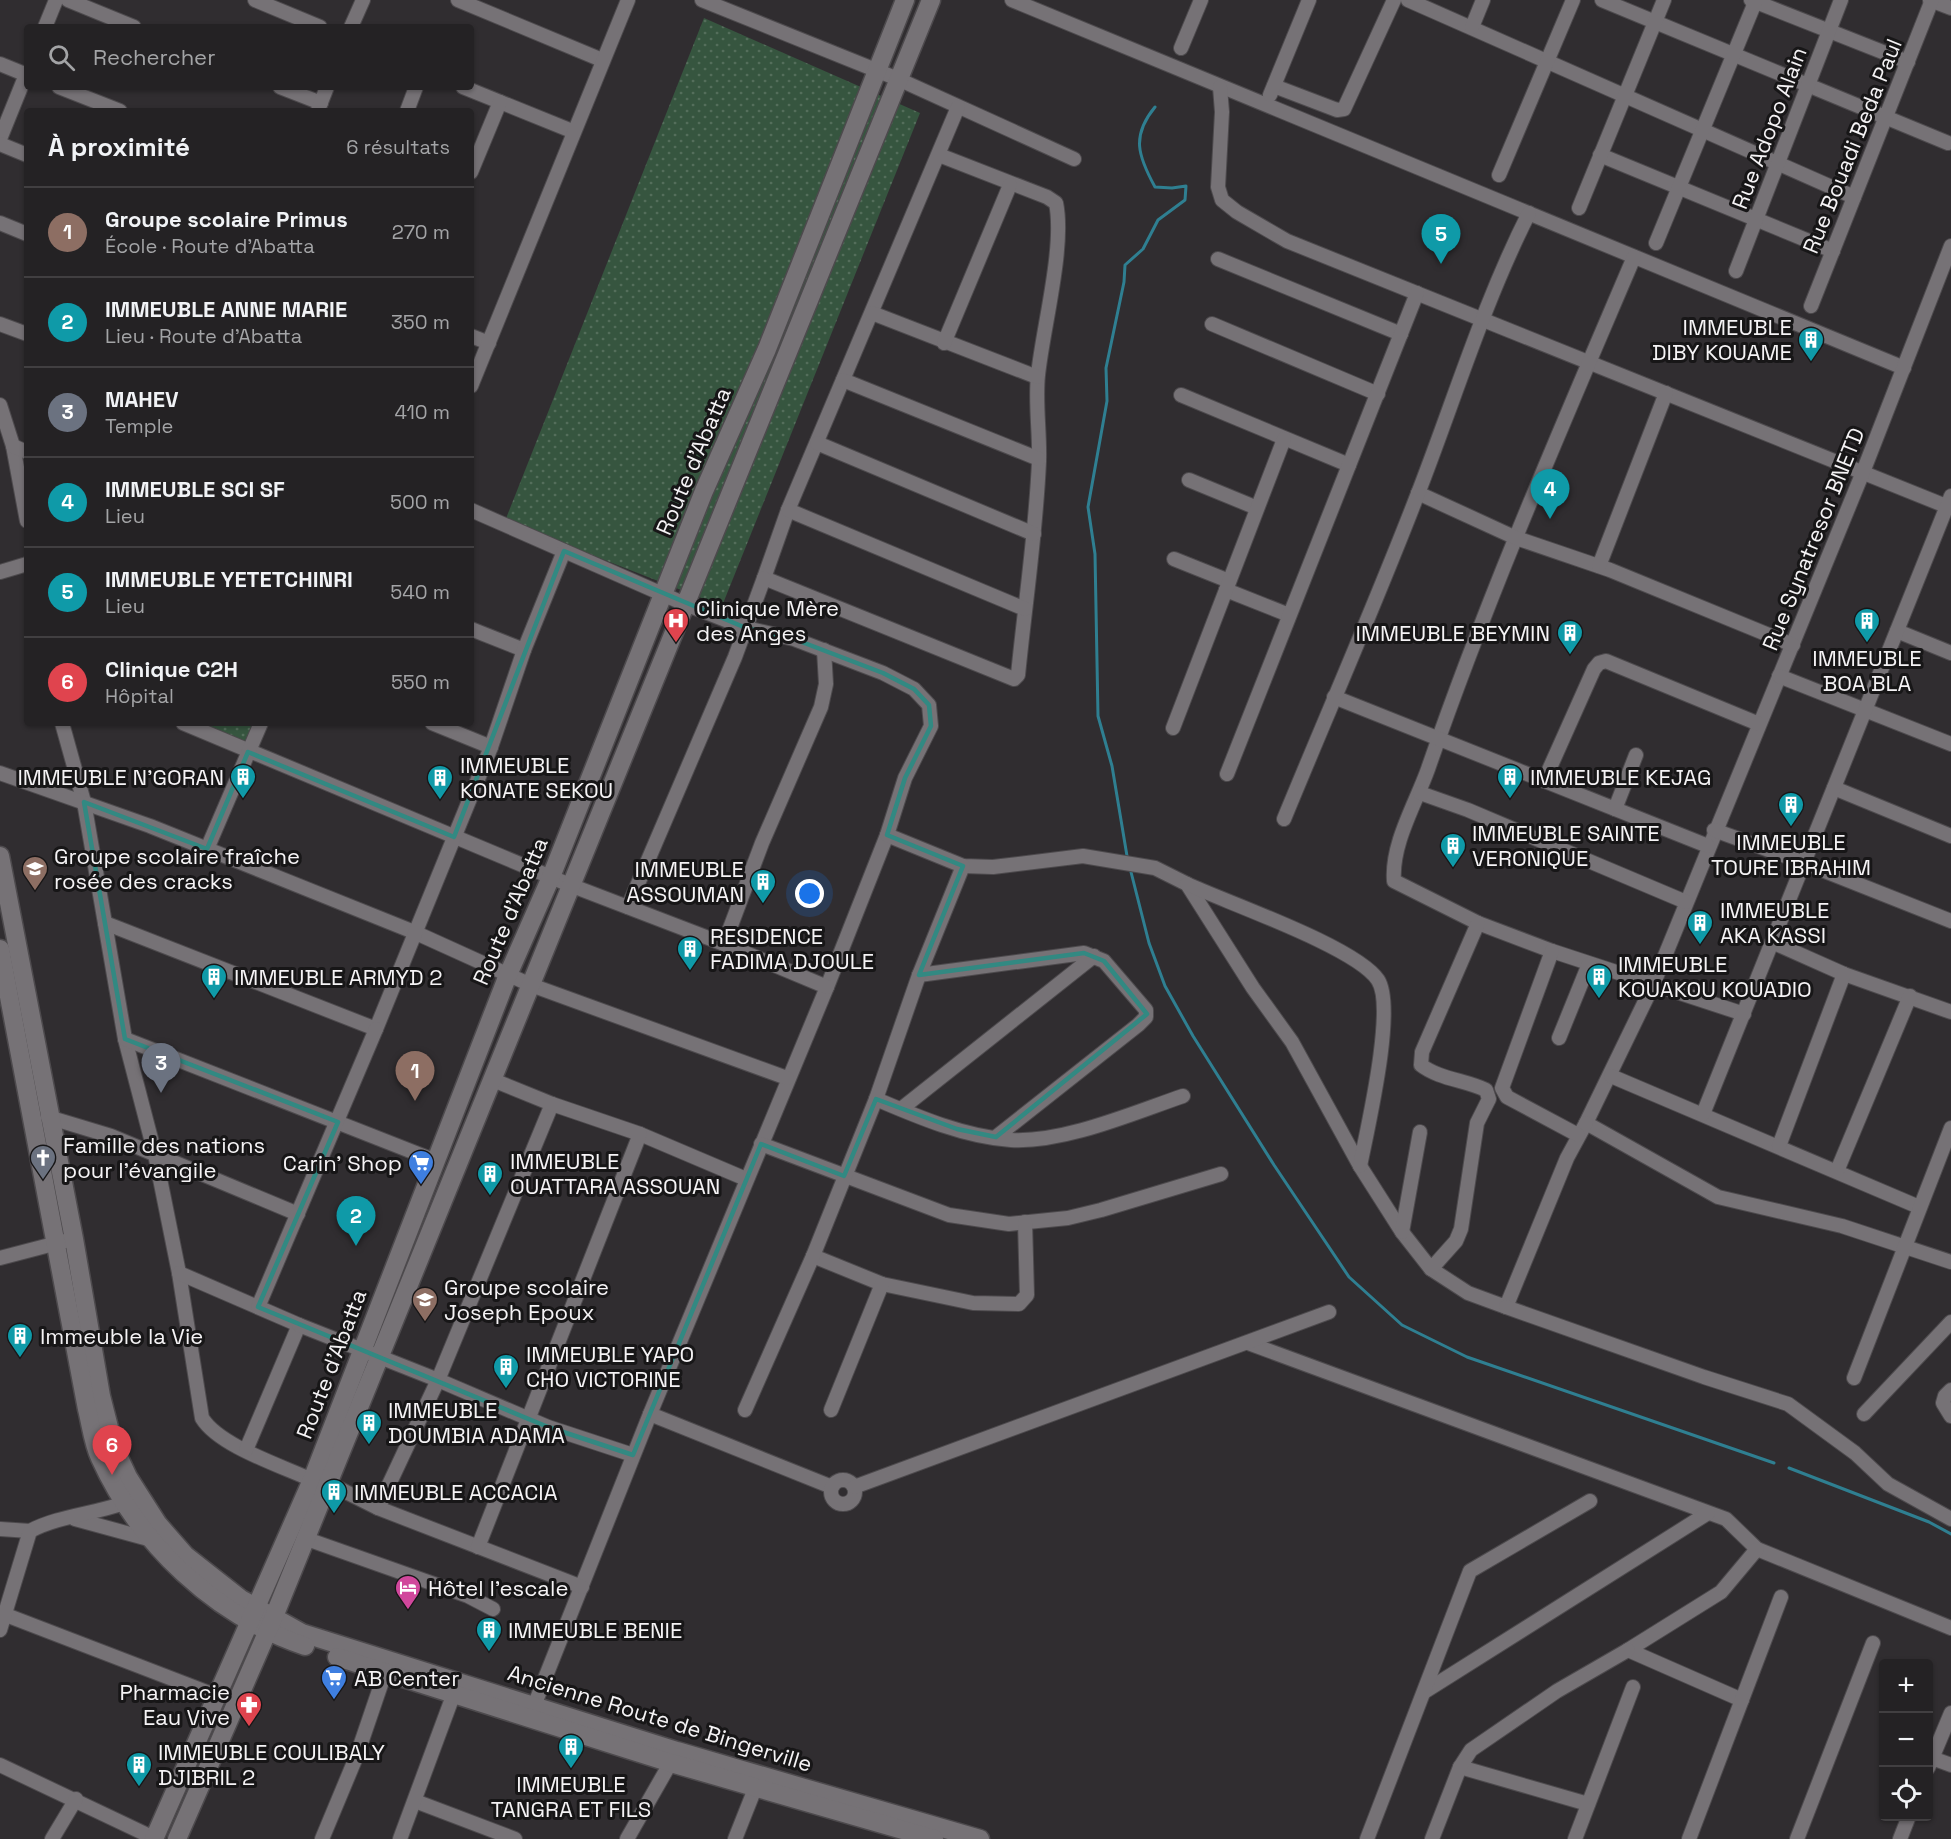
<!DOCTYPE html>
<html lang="fr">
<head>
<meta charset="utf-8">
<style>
	body { margin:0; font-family:"Space Grotesk",sans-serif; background:#302f31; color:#f1f3f6 }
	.controls { position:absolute; right:18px; bottom:18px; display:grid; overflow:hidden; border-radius:6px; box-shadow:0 2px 4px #0004 }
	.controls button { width:54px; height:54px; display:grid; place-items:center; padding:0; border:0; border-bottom:2px solid #413f41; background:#242224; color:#f1f3f6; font:30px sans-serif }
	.you { position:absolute; left:810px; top:894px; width:21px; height:21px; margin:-15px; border:4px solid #fff; border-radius:50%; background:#1a73e8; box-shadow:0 0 0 9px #1a73e833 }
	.badge { display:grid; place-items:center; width:39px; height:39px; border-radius:50%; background:#db2777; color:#fff; font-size:20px; font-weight:700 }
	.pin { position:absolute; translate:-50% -50px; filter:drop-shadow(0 2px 3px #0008) }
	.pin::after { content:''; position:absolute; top:32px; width:21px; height:18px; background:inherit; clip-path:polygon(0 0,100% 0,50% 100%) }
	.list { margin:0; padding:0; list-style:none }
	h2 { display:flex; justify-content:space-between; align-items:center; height:78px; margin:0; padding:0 24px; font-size:26px }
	h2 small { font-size:20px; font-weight:400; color:#a3a4a6 }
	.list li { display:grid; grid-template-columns:39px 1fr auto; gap:18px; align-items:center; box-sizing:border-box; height:90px; padding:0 24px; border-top:2px solid #413f41 }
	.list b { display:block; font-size:22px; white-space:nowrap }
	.list p { margin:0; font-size:20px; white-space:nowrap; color:#a3a4a6 }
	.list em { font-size:20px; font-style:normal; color:#a3a4a6 }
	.icon { flex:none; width:33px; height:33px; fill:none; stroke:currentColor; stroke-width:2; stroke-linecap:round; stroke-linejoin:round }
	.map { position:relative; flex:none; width:1951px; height:1839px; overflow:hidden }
	.search { position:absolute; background:#242224; box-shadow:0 2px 4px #0004; left:24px; top:24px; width:450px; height:66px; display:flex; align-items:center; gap:15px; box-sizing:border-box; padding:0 21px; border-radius:6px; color:#a3a4a6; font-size:22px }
	.panel { position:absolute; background:#242224; box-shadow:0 2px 4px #0004; left:24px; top:108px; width:450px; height:618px; border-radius:6px }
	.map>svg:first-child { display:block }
	.grass { fill:url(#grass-dots) }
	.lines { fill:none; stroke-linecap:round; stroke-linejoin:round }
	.stream { stroke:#2f7f91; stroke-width:3 }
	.street-casing { stroke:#4d4a4d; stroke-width:16 }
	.secondary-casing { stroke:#4d4a4d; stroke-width:21 }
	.street { stroke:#767276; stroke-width:14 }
	.secondary { stroke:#767276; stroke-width:18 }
	.marked { fill:none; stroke:#328982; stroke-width:4.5; stroke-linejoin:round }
	.labels { text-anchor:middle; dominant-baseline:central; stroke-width:6; stroke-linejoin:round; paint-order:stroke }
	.street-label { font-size:22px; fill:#f5f3f5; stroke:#171617 }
	.poi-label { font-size:22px; fill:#f5f3f5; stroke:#171617; text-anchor:start }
</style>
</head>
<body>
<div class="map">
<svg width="1951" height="1839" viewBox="0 0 1951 1839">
	<defs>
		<pattern id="grass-dots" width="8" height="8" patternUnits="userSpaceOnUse" patternTransform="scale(1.5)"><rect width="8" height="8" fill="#36553f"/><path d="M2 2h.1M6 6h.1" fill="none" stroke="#546e5b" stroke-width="1.8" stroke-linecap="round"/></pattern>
	</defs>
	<rect width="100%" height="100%" fill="#302d30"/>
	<!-- grass -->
	<g class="grass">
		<path d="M704,18L920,113L722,606L505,521Z"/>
		<path d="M194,723H259L248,746Z"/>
	</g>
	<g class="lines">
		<!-- stream -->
		<g class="stream">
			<path d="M1127,856L1112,766L1098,716L1095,554L1088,507L1107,401L1106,368L1124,282L1125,265L1143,249L1158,220L1185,200L1186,186L1172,188L1155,187C1138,156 1131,136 1155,107"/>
			<path d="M1131,872L1149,943L1165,986L1193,1036L1274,1165L1349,1277L1402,1325L1467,1357L1774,1463"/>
			<path d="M1789,1468L1929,1522L1951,1534"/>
		</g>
		<defs>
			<g id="street">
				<path d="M68,0L134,27"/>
				<path d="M255,0L320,27"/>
				<path d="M458,0L602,60"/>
				<path d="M702,0L898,79L1074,159"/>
				<path d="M1012,0L1904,368"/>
				<path d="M1408,0L1854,197"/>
				<path d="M1602,0L1948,143"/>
				<path d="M1751,0L1908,62"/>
				<path d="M1930,0L1951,8"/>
				<path d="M45,27L56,0"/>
				<path d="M351,27L363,0"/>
				<path d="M1472,27L1483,0"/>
				<path d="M1181,48L1201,0"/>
				<path d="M0,64L27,75"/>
				<path d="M1274,86L1337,110L1344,109L1394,0"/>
				<path d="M59,87L120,111"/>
				<path d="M280,87L321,103"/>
				<path d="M463,87L572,131"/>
				<path d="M1220,87L1222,112L1218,187L1222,200L1237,212L1287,241L1951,508"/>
				<path d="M1270,95L1309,0"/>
				<path d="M318,110L327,87"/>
				<path d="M407,111L416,87"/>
				<path d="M0,139L27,72"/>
				<path d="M0,144L27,155"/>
				<path d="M939,155L1047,197L1056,203C1065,247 1043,327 1038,375C1035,403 1040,433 1039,461C1036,533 1025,604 1018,675L1014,679L764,578L788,510L958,107"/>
				<path d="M1600,155L1833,251"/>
				<path d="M471,172L500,102"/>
				<path d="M1499,175L1573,0"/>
				<path d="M1579,208L1664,0"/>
				<path d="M0,223L27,234"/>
				<path d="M1656,243L1756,0"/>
				<path d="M1951,246L1863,472L1653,985L1586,1123L1718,1197L1842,1226L1951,1262"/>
				<path d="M1634,257C1562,426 1488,595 1428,769C1416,803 1391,844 1394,881L1478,923L1552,951L1744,1014"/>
				<path d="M1218,259L1401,334"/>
				<path d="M1736,271L1841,0"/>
				<path d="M1811,306L1932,0"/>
				<path d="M872,313L1037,377"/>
				<path d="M0,324L27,334"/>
				<path d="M1212,324L1378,394"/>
				<path d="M471,336L489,343"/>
				<path d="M944,343L1010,185"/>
				<path d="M843,380L1039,459"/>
				<path d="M471,386L628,0"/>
				<path d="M1181,395L1349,465"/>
				<path d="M0,405L13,446L27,521"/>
				<path d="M817,443L1034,534"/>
				<path d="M13,446L27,452"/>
				<path d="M1189,480L1257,508"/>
				<path d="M1418,493L1516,538L1610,570L1793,645"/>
				<path d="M471,510L685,604L746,628L794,639L883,673L914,689L929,705L931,726L905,778L887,835L827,987L650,1414L534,1706"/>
				<path d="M788,510L1025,609"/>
				<path d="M1174,559L1229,581"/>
				<path d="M1599,566L1666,393"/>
				<path d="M0,572L27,564"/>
				<path d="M1226,590L1289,615"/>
				<path d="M471,629L524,650"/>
				<path d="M1897,631L1951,653"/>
				<path d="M1779,676L1951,744"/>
				<path d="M1334,697L1708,846"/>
				<path d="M62,723L84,802L125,1039L155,1154L179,1273L202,1418C219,1446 282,1466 312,1480"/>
				<path d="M183,723L570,885L724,944L827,987"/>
				<path d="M432,723L491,747"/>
				<path d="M1173,728L1284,439"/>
				<path d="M0,773L150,826L414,932L531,985L787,1078"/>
				<path d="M1227,774L1417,293"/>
				<path d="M1544,781L1594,669L1599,663L1606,661L1759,724"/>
				<path d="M1834,788L1951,836"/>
				<path d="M1420,793L1468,810L1686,902"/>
				<path d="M1615,809L1636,755"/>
				<path d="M1284,819C1328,712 1375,605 1417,496C1454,401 1483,304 1529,213"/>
				<path d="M1714,830L1802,862L1951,921"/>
				<path d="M887,835L963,866L993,867L1083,856L1155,868L1187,884L1253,988L1292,1042L1360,1166L1402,1232L1431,1269L1468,1293L1506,1307L1567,1158L1586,1123"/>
				<path d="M207,849L261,723"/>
				<path d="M1187,884C1228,903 1356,947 1378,980C1396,1008 1367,1130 1360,1166"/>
				<path d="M628,907L735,657L764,578"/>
				<path d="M105,923L376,1029L491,747L524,650L564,551"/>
				<path d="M1772,942L1844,974L1951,1012"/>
				<path d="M724,944L762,843L821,707L826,684L824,650"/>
				<path d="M1552,951L1502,1088L1507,1097L1578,1135"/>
				<path d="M919,975L1084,953L1104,961L1146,1010V1017L1138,1025L996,1137"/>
				<path d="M1559,1038L1589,964"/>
				<path d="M125,1039L436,1161"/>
				<path d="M1611,1076L1919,1207"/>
				<path d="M876,1099C918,1117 965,1137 1011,1140C1064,1143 1133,1113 1183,1096"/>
				<path d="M901,1109L1094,956"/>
				<path d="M1703,1114L1951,496"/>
				<path d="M48,1117L111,1136L298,1214"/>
				<path d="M640,1134L746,1179"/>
				<path d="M761,1144L949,1215L1009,1224L1068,1218L1101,1210L1221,1174"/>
				<path d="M1779,1146L1844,974"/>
				<path d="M1837,1171L1910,996"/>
				<path d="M1402,1232L1420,1132"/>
				<path d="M813,1256L882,1284L973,1303L1019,1304L1027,1295L1025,1222"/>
				<path d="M0,1258L65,1241"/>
				<path d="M1431,1269L1456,1241L1461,1229L1477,1123L1489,1099L1486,1090C1465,1080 1439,1079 1421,1065L1422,1052L1478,923"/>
				<path d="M179,1273L299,1325L246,1450"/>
				<path d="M258,1307L376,1029"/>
				<path d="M1506,1307L1704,1377L1788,1404L1855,1453L1888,1484L1951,1519"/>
				<path d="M299,1325L438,1380L548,1427L633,1455"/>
				<path d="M1248,1343L1726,1519L1757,1549L1951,1628"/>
				<path d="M1854,1378L1951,1128"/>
				<path d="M1951,1390L1945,1396L1943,1403L1951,1416"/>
				<path d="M745,1410L813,1256L876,1099L919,975L963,866"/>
				<path d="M831,1410L882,1284"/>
				<path d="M650,1414L832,1487"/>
				<path d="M1864,1414L1951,1322"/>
				<circle cx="843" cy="1492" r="12"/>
				<path d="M326,1482L378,1508L582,1587"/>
				<path d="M854,1487L1329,1312"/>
				<path d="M378,1508L438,1380L552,1104"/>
				<path d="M75,1519L152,1540"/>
				<path d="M0,1529L30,1531"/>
				<path d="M304,1538L468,1596L493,1609"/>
				<path d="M478,1547L640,1134L552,1104L493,1080"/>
				<path d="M6,1615L217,1696"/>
				<path d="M0,1630L30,1531C58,1516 94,1514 124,1503"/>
				<path d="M1424,1692L1708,1513"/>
				<path d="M1742,1700L1628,1650L1721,1592L1757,1549"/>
				<path d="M1932,1758L1951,1765"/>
				<path d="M0,1765L156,1839"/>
				<path d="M1460,1767L1588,1804"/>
				<path d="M1928,1768L1951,1713"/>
				<path d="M415,1801L515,1839"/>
				<path d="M52,1839L76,1799"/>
				<path d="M322,1839L357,1755L388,1664"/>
				<path d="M400,1839L457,1685"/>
				<path d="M627,1839L675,1755"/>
				<path d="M735,1839L758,1781"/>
				<path d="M1367,1839L1470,1571L1590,1501"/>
				<path d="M1432,1839L1460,1767L1471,1750L1557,1691L1628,1650"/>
				<path d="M1575,1839L1633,1687"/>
				<path d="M1689,1839L1781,1597"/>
				<path d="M1797,1839L1873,1643"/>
				<path d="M1900,1839L1909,1816"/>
			</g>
			<g id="secondary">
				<path d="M0,856L74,1239L101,1396L114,1447L128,1477L158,1524L185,1555L241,1599L302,1633L677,1751L980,1839"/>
				<path d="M0,949L87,1409C91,1425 93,1443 100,1458C139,1544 215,1616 305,1646"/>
				<path d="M337,1657L671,1763L934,1839"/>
				<path d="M154,1839L312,1480L508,975L551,877L704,491L767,349L905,0"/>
				<path d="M177,1839L273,1619L931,0"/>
			</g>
		</defs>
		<!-- street casing -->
		<use href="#street" class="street-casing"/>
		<!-- secondary casing -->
		<use href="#secondary" class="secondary-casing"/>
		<!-- street -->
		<use href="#street" class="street"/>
		<!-- secondary -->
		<use href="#secondary" class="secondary"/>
	</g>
	<!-- marked area -->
	<path class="marked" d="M564,551L746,628L794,639L883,673L914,689L929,705L931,726L905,778L887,835L963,866L919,975L1084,953L1104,961L1147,1014L996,1137L957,1129L876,1099L844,1176L761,1144L633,1455L548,1427L258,1307L338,1122L125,1039L84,802L207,849L248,752L454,837Z"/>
	<!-- icons -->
	<defs>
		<symbol id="building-pin" viewBox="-11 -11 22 30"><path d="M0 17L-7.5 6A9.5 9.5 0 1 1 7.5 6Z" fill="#0f9aa8" stroke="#171617"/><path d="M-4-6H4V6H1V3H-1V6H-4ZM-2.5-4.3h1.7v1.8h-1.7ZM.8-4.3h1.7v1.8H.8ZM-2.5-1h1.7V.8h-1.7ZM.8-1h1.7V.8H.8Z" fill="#fff"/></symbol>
		<symbol id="hospital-pin" viewBox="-11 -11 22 30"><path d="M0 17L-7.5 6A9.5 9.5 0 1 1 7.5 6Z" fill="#e0444e" stroke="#171617"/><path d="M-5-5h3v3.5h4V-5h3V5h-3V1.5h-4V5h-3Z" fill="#fff"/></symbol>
		<symbol id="school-pin" viewBox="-11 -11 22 30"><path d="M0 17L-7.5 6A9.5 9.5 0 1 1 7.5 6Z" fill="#8d6e63" stroke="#171617"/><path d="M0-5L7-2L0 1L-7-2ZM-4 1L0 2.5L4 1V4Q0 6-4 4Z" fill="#fff"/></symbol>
		<symbol id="church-pin" viewBox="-11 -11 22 30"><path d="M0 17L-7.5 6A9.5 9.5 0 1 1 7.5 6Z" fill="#6b7280" stroke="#171617"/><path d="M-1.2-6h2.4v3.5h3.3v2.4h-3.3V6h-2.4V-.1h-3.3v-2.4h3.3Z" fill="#fff"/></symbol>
		<symbol id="supermarket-pin" viewBox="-11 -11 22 30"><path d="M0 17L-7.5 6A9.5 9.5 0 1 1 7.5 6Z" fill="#3f7fe0" stroke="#171617"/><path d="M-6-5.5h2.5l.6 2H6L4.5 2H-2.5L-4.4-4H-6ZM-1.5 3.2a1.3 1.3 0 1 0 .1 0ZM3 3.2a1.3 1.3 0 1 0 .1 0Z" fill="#fff"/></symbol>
		<symbol id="hotel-pin" viewBox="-11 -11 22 30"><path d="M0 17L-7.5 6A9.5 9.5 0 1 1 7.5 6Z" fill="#d1479c" stroke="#171617"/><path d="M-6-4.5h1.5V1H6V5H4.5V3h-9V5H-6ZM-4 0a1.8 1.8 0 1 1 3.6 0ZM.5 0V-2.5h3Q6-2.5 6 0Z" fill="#fff"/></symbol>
		<symbol id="pharmacy-pin" viewBox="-11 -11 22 30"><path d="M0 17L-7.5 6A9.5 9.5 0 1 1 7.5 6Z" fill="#e0444e" stroke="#171617"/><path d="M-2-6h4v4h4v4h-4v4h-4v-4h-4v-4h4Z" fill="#fff"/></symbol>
	</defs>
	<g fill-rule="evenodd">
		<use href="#building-pin" x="1796" y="325" width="30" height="40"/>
		<use href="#hospital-pin" x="661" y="606" width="30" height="40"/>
		<use href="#building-pin" x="1852" y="606" width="30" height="40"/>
		<use href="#building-pin" x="1555" y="618" width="30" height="40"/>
		<use href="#building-pin" x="228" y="762" width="30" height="40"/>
		<use href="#building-pin" x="1495" y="762" width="30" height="40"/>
		<use href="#building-pin" x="425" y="763" width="30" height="40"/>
		<use href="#building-pin" x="1776" y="790" width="30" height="40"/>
		<use href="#building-pin" x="1438" y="831" width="30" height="40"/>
		<use href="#school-pin" x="20" y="854" width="30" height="40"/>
		<use href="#building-pin" x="748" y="867" width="30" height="40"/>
		<use href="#building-pin" x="1685" y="908" width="30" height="40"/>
		<use href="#building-pin" x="675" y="934" width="30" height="40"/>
		<use href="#building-pin" x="199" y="962" width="30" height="40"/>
		<use href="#building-pin" x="1584" y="962" width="30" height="40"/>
		<use href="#church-pin" x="28" y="1143" width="30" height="40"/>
		<use href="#supermarket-pin" x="406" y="1148" width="30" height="40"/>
		<use href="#building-pin" x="475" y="1159" width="30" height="40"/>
		<use href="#school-pin" x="410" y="1285" width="30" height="40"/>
		<use href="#building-pin" x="5" y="1321" width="30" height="40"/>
		<use href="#building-pin" x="491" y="1352" width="30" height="40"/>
		<use href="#building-pin" x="354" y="1408" width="30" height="40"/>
		<use href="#building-pin" x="319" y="1477" width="30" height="40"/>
		<use href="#hotel-pin" x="393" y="1573" width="30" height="40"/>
		<use href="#building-pin" x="474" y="1615" width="30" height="40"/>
		<use href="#supermarket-pin" x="319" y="1663" width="30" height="40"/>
		<use href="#pharmacy-pin" x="234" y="1690" width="30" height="40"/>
		<use href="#building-pin" x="556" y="1732" width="30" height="40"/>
		<use href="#building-pin" x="124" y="1750" width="30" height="40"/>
	</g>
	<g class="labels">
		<!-- street labels -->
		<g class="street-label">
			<text transform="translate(1769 128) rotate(-69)">Rue Adopo Alain</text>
			<text transform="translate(1852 146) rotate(-68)">Rue Bouadi Beda Paul</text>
			<text transform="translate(693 461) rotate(-67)">Route d'Abatta</text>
			<text transform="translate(1813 539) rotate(-68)">Rue Synatresor BNETD</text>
			<text transform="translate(510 911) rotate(-67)">Route d'Abatta</text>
			<text transform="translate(331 1364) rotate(-69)">Route d'Abatta</text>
			<text transform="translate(660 1718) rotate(17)">Ancienne Route de Bingerville</text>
		</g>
		<!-- poi labels -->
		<g class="poi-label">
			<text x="1792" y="327" text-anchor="end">IMMEUBLE<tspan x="1792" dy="25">DIBY KOUAME</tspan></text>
			<text x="696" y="608">Clinique Mère<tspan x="696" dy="25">des Anges</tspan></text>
			<text x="1550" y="633" text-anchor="end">IMMEUBLE BEYMIN</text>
			<text x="1867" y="658" text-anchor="middle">IMMEUBLE<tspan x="1867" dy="25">BOA BLA</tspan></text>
			<text x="460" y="765">IMMEUBLE<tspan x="460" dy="25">KONATE SEKOU</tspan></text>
			<text x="224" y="777" text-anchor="end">IMMEUBLE N'GORAN</text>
			<text x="1530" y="777">IMMEUBLE KEJAG</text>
			<text x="1472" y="833">IMMEUBLE SAINTE<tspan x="1472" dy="25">VERONIQUE</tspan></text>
			<text x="1791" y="842" text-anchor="middle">IMMEUBLE<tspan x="1791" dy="25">TOURE IBRAHIM</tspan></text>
			<text x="54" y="856">Groupe scolaire fraîche<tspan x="54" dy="25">rosée des cracks</tspan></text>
			<text x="744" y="869" text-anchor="end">IMMEUBLE<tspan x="744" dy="25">ASSOUMAN</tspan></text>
			<text x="1720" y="910">IMMEUBLE<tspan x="1720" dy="25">AKA KASSI</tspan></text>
			<text x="710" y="936">RESIDENCE<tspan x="710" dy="25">FADIMA DJOULE</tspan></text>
			<text x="1618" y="964">IMMEUBLE<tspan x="1618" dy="25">KOUAKOU KOUADIO</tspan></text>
			<text x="234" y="977">IMMEUBLE ARMYD 2</text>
			<text x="63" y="1145">Famille des nations<tspan x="63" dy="25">pour l'évangile</tspan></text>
			<text x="510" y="1161">IMMEUBLE<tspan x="510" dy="25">OUATTARA ASSOUAN</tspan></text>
			<text x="402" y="1163" text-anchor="end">Carin' Shop</text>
			<text x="444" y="1287">Groupe scolaire<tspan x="444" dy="25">Joseph Epoux</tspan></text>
			<text x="40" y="1336">Immeuble la Vie</text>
			<text x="526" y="1354">IMMEUBLE YAPO<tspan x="526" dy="25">CHO VICTORINE</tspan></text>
			<text x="388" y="1410">IMMEUBLE<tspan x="388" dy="25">DOUMBIA ADAMA</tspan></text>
			<text x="354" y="1492">IMMEUBLE ACCACIA</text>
			<text x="428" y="1588">Hôtel l'escale</text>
			<text x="508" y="1630">IMMEUBLE BENIE</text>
			<text x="354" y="1678">AB Center</text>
			<text x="230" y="1692" text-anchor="end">Pharmacie<tspan x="230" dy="25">Eau Vive</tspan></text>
			<text x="158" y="1752">IMMEUBLE COULIBALY<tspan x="158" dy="25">DJIBRIL 2</tspan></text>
			<text x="571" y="1784" text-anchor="middle">IMMEUBLE<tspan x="571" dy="25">TANGRA ET FILS</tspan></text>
		</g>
	</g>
</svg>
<div class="controls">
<button>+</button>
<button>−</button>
<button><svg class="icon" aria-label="locate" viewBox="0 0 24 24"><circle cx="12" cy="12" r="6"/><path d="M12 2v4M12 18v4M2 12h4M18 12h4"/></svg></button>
</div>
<div class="you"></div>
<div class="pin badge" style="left:415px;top:1101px;background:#8d6e63">1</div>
<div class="pin badge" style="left:356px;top:1246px;background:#0f9aa8">2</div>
<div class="pin badge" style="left:161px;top:1093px;background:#6b7280">3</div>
<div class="pin badge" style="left:1550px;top:519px;background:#0f9aa8">4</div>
<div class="pin badge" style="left:1441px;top:264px;background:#0f9aa8">5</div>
<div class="pin badge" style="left:112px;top:1475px;background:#e0444e">6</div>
<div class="search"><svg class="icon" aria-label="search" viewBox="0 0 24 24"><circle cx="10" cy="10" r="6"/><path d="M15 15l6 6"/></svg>Rechercher</div>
<section class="panel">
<h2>À proximité<small>6 résultats</small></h2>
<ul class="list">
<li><span class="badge" style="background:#8d6e63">1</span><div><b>Groupe scolaire Primus</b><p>École · Route d'Abatta</p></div><em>270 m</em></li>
<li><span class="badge" style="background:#0f9aa8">2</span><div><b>IMMEUBLE ANNE MARIE</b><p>Lieu · Route d'Abatta</p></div><em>350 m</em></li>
<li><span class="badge" style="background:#6b7280">3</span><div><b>MAHEV</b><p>Temple</p></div><em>410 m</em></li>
<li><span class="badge" style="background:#0f9aa8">4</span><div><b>IMMEUBLE SCI SF</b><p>Lieu</p></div><em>500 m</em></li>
<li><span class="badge" style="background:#0f9aa8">5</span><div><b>IMMEUBLE YETETCHINRI</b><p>Lieu</p></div><em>540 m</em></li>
<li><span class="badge" style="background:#e0444e">6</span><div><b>Clinique C2H</b><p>Hôpital</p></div><em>550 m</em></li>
</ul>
</section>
</div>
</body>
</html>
